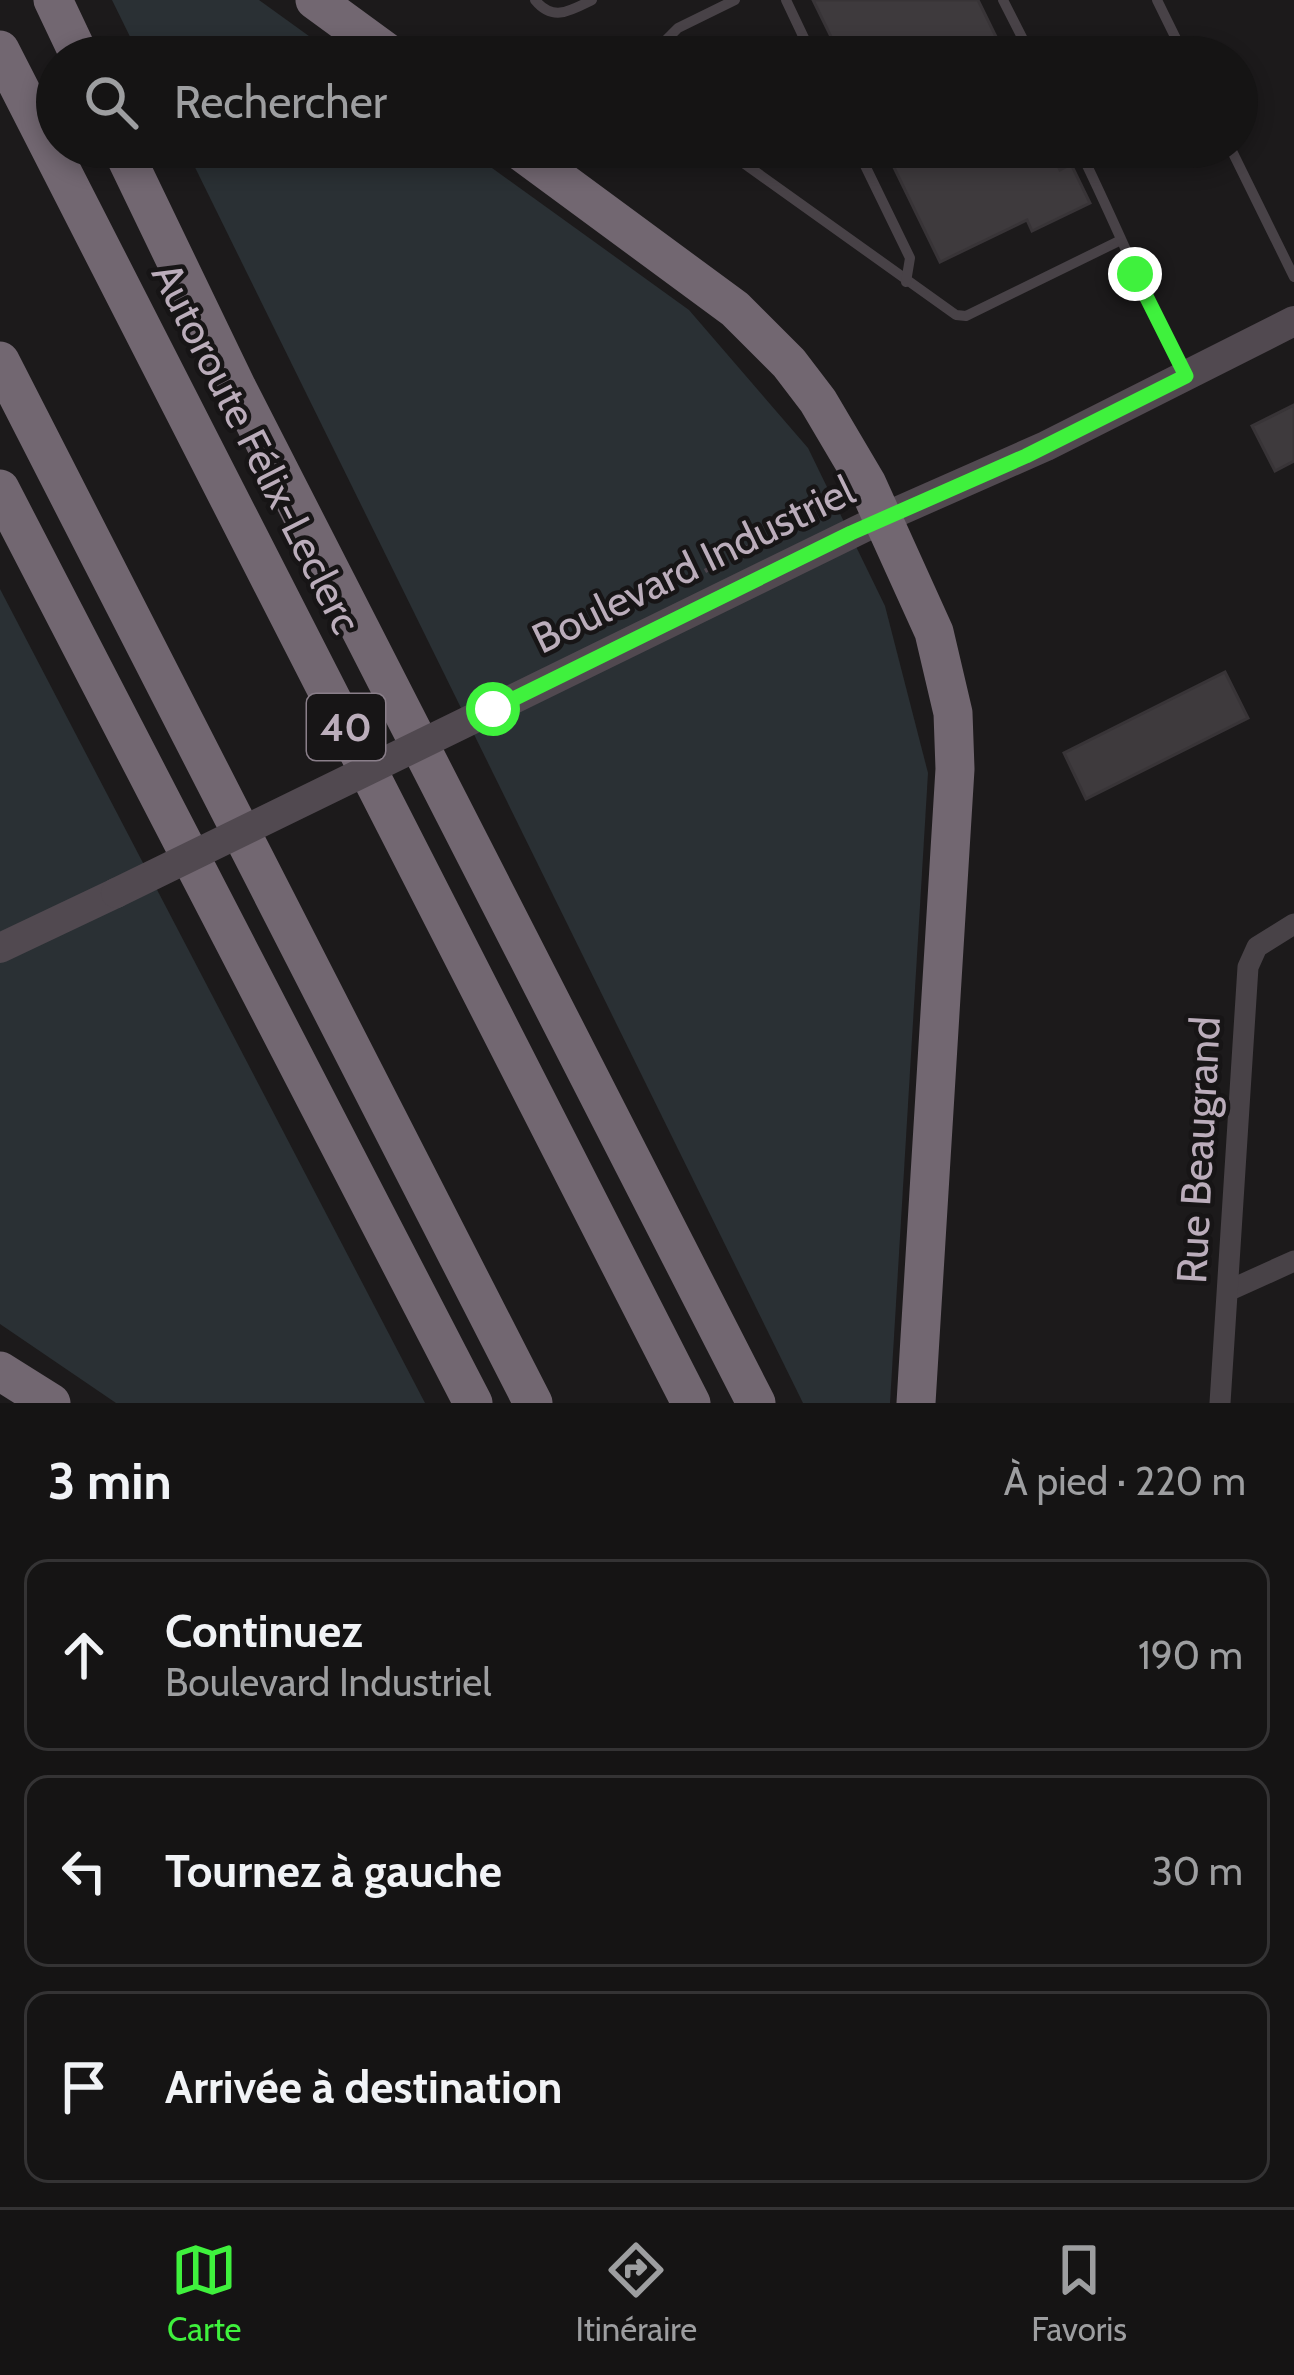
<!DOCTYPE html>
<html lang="fr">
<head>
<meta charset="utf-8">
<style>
	body { margin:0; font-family:Cabin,sans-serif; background:#222122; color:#f1f3f6 }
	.stop { position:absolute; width:36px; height:36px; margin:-27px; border:9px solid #3ff13d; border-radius:50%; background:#fff }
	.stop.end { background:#3ff13d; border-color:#fff; box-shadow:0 3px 12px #0008 }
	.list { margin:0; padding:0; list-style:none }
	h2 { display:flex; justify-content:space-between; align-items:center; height:156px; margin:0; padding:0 48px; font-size:51px }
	h2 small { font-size:39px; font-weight:400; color:#9d9ea0 }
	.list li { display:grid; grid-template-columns:78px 1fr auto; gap:36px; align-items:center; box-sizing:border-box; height:192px; margin:0 24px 24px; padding:0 24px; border:3px solid #343334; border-radius:24px }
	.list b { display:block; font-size:45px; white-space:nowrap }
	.list p { margin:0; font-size:39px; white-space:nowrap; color:#9d9ea0 }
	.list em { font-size:39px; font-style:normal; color:#9d9ea0 }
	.icon { flex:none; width:66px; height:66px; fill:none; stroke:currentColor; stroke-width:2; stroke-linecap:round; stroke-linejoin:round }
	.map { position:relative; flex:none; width:1294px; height:1403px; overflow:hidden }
	.search { position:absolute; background:#151414; box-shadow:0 6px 18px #0003; left:36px; right:36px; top:36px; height:132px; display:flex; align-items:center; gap:30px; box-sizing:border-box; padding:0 42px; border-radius:66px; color:#9d9ea0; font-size:45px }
	.sheet { height:804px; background:#151414 }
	nav { display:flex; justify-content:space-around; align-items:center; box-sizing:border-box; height:168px; border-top:3px solid #343334; background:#151414; font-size:33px; color:#9d9ea0 }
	nav a { display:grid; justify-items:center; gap:6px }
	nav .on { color:#3ff13d }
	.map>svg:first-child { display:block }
	.green { fill:#2a3034 }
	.building { fill:#3e3a3d; stroke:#383437; stroke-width:3 }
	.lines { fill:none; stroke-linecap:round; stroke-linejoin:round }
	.path { stroke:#4d454d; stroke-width:4.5; stroke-dasharray:6 9; stroke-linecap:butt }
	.lane { stroke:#484247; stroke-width:10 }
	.street { stroke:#484247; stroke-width:21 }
	.secondary { stroke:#514950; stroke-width:30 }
	.highway { stroke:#726771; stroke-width:39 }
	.secondary-bridge { stroke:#514950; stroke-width:30 }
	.route { stroke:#3ff13d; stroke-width:15 }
	.labels { text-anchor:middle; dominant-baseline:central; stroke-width:9; stroke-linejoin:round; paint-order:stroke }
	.shield { fill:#171516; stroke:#8a7f8a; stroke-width:3 }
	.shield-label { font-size:39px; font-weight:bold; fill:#bbadbb }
	.street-label { font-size:42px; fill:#bbadbb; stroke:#171516 }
</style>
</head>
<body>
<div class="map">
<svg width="1294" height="1403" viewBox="0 0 1294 1403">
	<rect width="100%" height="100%" fill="#1c1a1b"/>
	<!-- green -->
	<g class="green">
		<path d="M112,0H259L338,57H140Z"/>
		<path d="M185,147H463L689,310L808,448L885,606L928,773L890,1403H803Z"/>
		<path d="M0,589L425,1403H116L0,1324Z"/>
	</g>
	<!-- building -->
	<g class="building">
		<path d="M813,0H978L1006,57H841Z"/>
		<path d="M884,147H1049L1060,170L1071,164L1090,203L1032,231L1027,220L940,262Z"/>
		<path d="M1294,405V461L1275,471L1252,426Z"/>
		<path d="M1225,672L1248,718L1086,799L1064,753Z"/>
	</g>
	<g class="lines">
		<!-- path -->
		<path class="path" d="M705,571L837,498"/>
		<!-- lane -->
		<g class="lane">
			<path d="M535,0C553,22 570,11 592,0"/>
			<path d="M786,0L813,57"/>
			<path d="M1003,0L1032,57"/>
			<path d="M1157,0L1185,57"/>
			<path d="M633,57L664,42L678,28L735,0"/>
			<path d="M721,147L956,315L966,316L1119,241"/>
			<path d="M856,147L910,258L906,282"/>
			<path d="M1078,147C1115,221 1145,298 1184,372"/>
			<path d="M1230,147L1294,277"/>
		</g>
		<!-- street -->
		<g class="street">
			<path d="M1230,1290L1294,1261"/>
			<path d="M1220,1403L1248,967L1257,947L1294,924"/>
		</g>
		<!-- secondary -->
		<g class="secondary">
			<path d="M493,709L883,518L1046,446L1294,321"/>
			<path d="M0,948L116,893"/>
		</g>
		<!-- highway -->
		<g class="highway">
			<path d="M53,0L80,57"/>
			<path d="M315,0L393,57"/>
			<path d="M0,50L691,1403"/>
			<path d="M121,147L237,388L756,1403"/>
			<path d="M515,147L735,309L789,363L818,401L867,484L934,632L953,713L955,769L916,1403"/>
			<path d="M0,361L533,1403"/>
			<path d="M0,489L473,1403"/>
			<path d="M0,1371L51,1403"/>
		</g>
		<!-- secondary-bridge -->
		<path class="secondary-bridge" d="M116,893L493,709"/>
	</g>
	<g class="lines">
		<!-- route -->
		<path class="route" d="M493,709L851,533L1026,456L1186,376L1135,274"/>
	</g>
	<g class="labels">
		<!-- shield labels -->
		<rect class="shield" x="307" y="694" width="78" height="66" rx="9"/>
		<g class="shield-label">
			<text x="346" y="727">40</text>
		</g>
		<!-- street labels -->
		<g class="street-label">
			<text transform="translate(257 448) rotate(63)">Autoroute Félix-Leclerc</text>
			<text transform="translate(693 564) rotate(-26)">Boulevard Industriel</text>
			<text transform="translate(1198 1150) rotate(-87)">Rue Beaugrand</text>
		</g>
	</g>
</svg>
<div class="stop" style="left:493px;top:709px"></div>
<div class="stop end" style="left:1135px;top:274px"></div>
<div class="search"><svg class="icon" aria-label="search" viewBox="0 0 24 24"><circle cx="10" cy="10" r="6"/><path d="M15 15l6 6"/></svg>Rechercher</div>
</div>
<section class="sheet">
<h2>3 min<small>À pied · 220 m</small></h2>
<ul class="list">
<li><svg class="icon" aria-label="ahead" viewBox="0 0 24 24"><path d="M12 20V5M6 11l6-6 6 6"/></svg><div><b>Continuez</b><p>Boulevard Industriel</p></div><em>190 m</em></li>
<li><svg class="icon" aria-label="left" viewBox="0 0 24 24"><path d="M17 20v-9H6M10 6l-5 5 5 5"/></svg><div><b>Tournez à gauche</b></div><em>30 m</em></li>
<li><svg class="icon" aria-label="arrive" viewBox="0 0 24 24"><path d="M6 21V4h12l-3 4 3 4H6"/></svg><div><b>Arrivée à destination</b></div></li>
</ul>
</section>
<nav>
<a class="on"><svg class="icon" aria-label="map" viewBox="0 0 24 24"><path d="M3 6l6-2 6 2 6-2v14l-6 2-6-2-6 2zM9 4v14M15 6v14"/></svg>Carte</a>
<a><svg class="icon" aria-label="directions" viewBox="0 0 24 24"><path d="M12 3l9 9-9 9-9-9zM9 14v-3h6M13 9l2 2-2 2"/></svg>Itinéraire</a>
<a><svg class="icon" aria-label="saved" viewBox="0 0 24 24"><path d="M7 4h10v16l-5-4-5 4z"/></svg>Favoris</a>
</nav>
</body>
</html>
